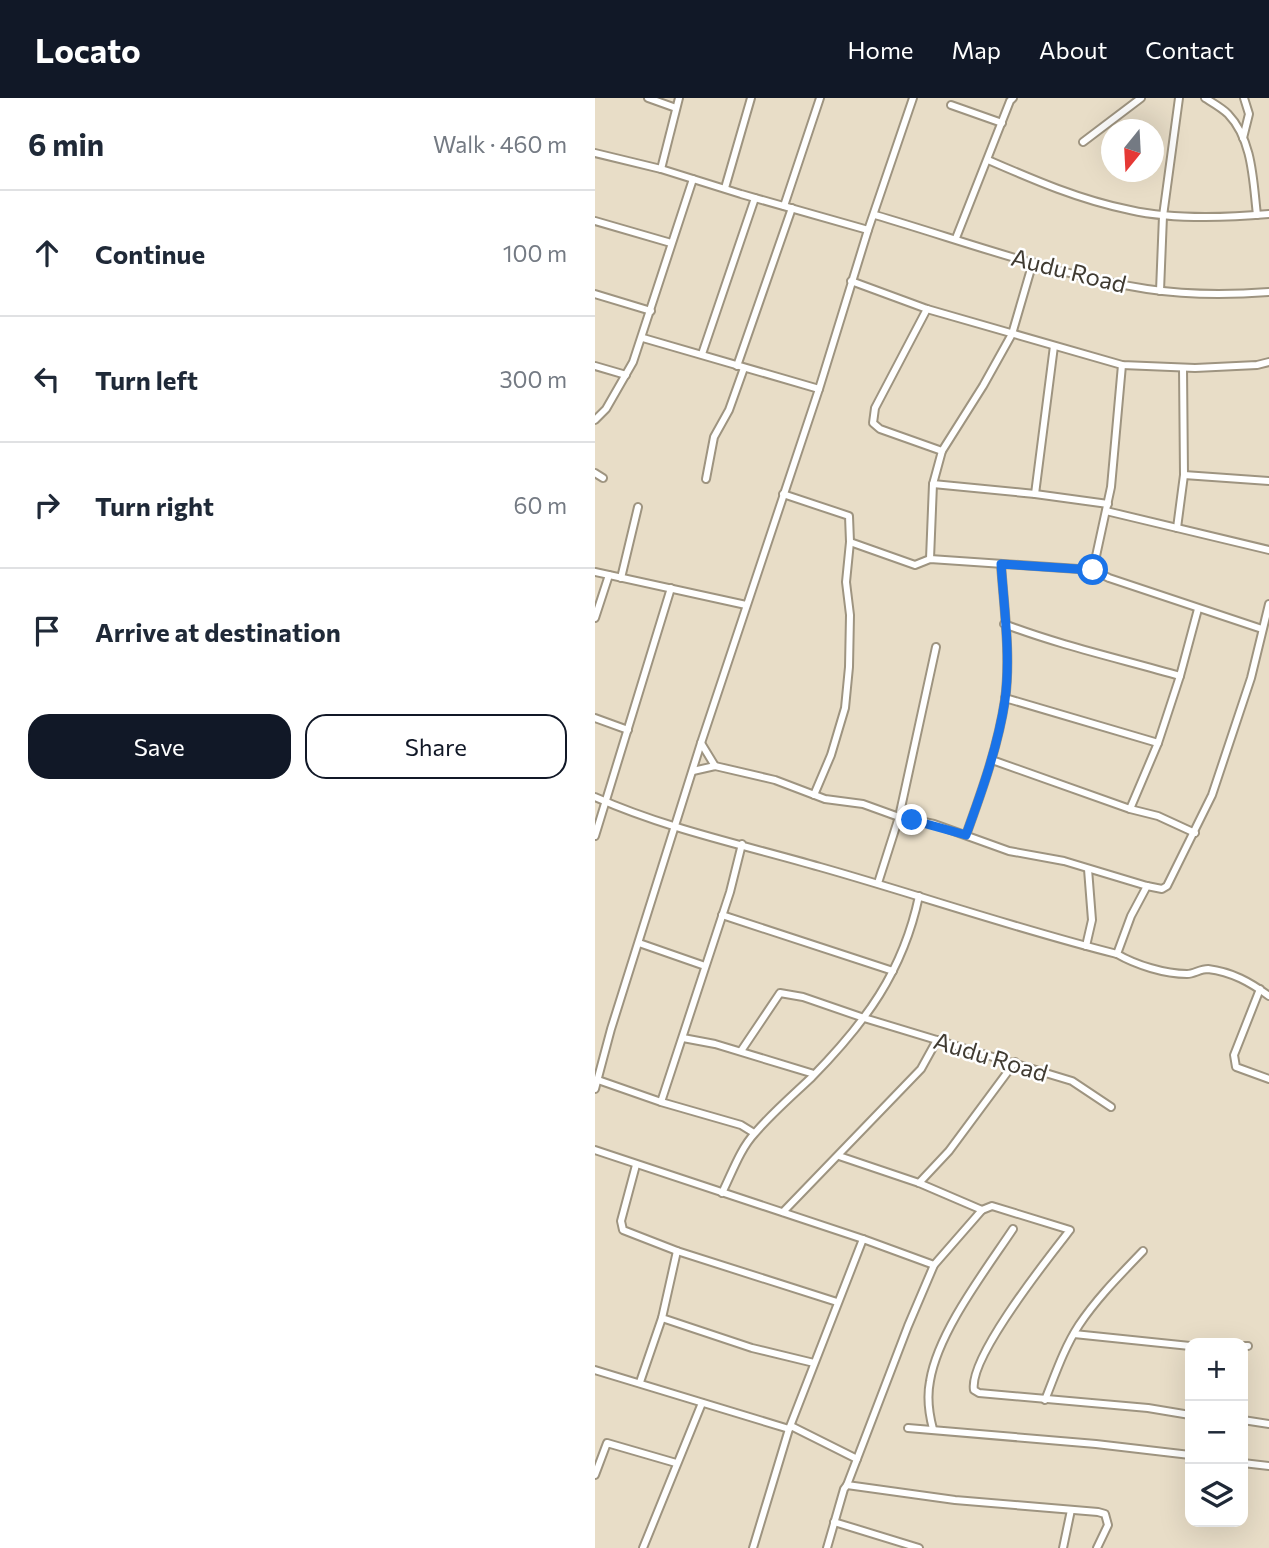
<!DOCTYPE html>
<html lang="en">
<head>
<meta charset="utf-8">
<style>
	body { margin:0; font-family:Commissioner,sans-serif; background:#f6f6f7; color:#1f2937 }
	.controls { position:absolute; right:21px; bottom:21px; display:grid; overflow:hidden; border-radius:14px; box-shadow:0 7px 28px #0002 }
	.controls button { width:63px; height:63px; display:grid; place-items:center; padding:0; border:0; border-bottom:2px solid #e0e1e3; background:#fff; color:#1f2937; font:35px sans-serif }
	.compass { position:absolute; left:506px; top:21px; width:63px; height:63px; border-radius:50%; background:#fff; box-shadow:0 7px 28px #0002; rotate:198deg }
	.stop { position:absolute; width:21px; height:21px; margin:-16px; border:5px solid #1a73e8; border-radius:50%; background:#fff }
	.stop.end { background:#1a73e8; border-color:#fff; box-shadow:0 2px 7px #0008 }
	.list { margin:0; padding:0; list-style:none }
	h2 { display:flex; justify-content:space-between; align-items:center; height:91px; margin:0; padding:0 28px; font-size:30px }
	h2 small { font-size:23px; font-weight:400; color:#747a83 }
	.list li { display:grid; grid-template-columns:46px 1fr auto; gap:21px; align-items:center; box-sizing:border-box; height:126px; padding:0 28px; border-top:2px solid #e0e1e3 }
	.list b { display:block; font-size:26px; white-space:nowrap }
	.list em { font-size:23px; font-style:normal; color:#747a83 }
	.actions { display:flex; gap:14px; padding:21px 28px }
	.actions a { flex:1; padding:16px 0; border:2px solid #111827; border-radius:21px; text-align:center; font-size:24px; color:#111827 }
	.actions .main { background:#111827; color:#fff }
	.icon { flex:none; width:38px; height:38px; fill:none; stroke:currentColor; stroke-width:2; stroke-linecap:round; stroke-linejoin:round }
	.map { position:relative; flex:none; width:674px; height:1450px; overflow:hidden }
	header { display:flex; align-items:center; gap:42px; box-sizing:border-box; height:98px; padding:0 35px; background:#111827; color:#fff }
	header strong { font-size:33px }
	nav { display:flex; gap:38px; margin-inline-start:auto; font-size:24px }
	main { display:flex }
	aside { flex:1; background:#fff }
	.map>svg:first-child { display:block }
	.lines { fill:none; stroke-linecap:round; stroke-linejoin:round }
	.street-casing { stroke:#9e9480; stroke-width:10 }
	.street { stroke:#fff; stroke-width:6 }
	.route { stroke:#1a73e8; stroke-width:9 }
	.labels { text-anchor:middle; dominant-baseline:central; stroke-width:5; stroke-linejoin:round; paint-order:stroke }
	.street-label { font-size:24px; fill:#403b32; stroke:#fff }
</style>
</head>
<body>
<header>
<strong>Locato</strong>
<nav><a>Home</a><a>Map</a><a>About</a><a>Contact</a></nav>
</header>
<main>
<aside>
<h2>6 min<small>Walk · 460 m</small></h2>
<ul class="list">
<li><svg class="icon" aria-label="ahead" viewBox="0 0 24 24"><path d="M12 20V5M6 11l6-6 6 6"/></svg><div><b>Continue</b></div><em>100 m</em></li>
<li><svg class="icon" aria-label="left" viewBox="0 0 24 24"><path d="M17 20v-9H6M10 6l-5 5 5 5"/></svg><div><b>Turn left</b></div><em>300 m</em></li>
<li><svg class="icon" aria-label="right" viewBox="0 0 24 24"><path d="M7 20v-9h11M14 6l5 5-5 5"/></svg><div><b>Turn right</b></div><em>60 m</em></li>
<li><svg class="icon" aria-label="arrive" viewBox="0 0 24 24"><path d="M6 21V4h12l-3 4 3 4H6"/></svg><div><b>Arrive at destination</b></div></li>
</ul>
<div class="actions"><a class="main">Save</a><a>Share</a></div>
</aside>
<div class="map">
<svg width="674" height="1450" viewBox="0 0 674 1450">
	<rect width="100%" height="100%" fill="#e8ddc7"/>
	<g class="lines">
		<defs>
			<g id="street">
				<path d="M53,0L81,10"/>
				<path d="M610,0C618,5 627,10 633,16C658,42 658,84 662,117"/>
				<path d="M356,7L407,25"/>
				<path d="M648,40L654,16L649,0"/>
				<path d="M488,44L546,0"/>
				<path d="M0,55L66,71L146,96L273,132"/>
				<path d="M393,62C439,82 485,102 535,112C579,122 629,120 674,116"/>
				<path d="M66,71L84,0"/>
				<path d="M130,90L156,0"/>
				<path d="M189,108L225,0"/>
				<path d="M280,117C369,143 459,177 552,191C592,197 634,197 674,194"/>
				<path d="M0,123L76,145"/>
				<path d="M361,140L415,3L418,0"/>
				<path d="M256,183L332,211L527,267L600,270L662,267L674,264"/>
				<path d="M565,193L568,118L584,0"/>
				<path d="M0,196L56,213"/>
				<path d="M332,211L280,310L278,325L285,331L347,353"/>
				<path d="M48,240L224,291"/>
				<path d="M107,256L160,100"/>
				<path d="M0,268L31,277"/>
				<path d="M142,268L197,110"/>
				<path d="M0,322L11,311L38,264L98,81"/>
				<path d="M0,375L8,380"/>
				<path d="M589,377L674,383"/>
				<path d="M111,381L119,339L134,312L149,270"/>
				<path d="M338,386L440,396L513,406"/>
				<path d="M188,396L254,418L255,444L251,484L255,517L254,569L250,610L236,657L219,697"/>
				<path d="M440,396L459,248"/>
				<path d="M511,413L674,452"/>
				<path d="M582,430L589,377L588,270"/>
				<path d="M255,444L320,467L335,461L498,472L514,480L667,531"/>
				<path d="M335,461L338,386L347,353L388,288L417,236L438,164"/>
				<path d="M498,472L516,389L527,267"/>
				<path d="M0,474L151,507"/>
				<path d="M26,480L43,409"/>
				<path d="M0,520L14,477"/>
				<path d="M409,526C467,548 526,561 585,578"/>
				<path d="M410,600L563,645"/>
				<path d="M0,620L33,632"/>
				<path d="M106,645L120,668"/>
				<path d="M397,662L535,711L563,718L600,735"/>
				<path d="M98,673L120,668L180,682L230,701L268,706L304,719L341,549"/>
				<path d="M0,699C72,731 149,747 225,769C324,797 422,831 522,856C541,867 570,876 592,876C599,876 605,871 613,871C637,874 655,884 674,898"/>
				<path d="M535,711L563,645L585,578L603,511"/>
				<path d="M371,737C387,693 403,648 410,602C416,558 409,510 406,466"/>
				<path d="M0,738L76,490"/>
				<path d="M283,785L304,719L339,726L414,753L469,763L552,788L567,791L572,788L617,697L656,580L674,506"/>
				<path d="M127,817L298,873"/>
				<path d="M44,845L110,868"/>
				<path d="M491,848L497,822L493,771"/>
				<path d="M522,856L536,818L552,788"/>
				<path d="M665,891L639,957L641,969L674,981"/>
				<path d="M88,940L120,946L219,976"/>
				<path d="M146,953L185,895L208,899L269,920L477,983L516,1009"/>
				<path d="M3,982L66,1004L146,1027L159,1035"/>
				<path d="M0,991L16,931L106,645L224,291L273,132L318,0"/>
				<path d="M66,1004L135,794L147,746"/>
				<path d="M0,1052L268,1141L339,1167"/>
				<path d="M244,1058L324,1085L387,1112"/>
				<path d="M41,1067L26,1123L28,1132L82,1153L242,1204"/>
				<path d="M324,1085L354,1053L420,964"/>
				<path d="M127,1095C137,1075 145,1051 160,1035C177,1015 198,997 217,979C270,925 308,874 324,798"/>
				<path d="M188,1114L326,971L342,942"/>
				<path d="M82,1153L67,1220L157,1250L219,1265"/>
				<path d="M479,1236L595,1248"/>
				<path d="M648,1248H653"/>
				<path d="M0,1272L194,1331"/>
				<path d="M45,1284L67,1220"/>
				<path d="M450,1302C460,1277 469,1250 484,1227C502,1200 526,1176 548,1153"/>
				<path d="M648,1322L674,1326"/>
				<path d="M196,1328L262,1361"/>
				<path d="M313,1330L501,1346L595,1357"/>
				<path d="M338,1331C334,1316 332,1298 335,1283C343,1234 390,1173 418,1131"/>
				<path d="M648,1365L674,1368"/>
				<path d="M0,1377L12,1345L81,1365"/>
				<path d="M252,1387L360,1402L503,1414L510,1416L513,1427L502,1450"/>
				<path d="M239,1424L324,1450"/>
				<path d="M48,1450L107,1305"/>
				<path d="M158,1450L194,1331L268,1141"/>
				<path d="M232,1450L249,1391L252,1387L313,1228L339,1167L387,1112L397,1108L475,1132C454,1159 373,1260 379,1292L384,1295L553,1310L595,1317"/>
				<path d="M468,1450L476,1412"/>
			</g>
		</defs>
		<!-- street casing -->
		<use href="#street" class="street-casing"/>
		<!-- street -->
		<use href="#street" class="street"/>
	</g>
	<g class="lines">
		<!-- route -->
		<path class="route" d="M317,722L371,737C387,693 403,648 410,602C416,558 409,510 406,466L498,472"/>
	</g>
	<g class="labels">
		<!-- street labels -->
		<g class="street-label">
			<text transform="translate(474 172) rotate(14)">Audu Road</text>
			<text transform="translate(396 958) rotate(17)">Audu Road</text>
		</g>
	</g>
</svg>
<div class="controls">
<button>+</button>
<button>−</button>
<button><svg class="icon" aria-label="layers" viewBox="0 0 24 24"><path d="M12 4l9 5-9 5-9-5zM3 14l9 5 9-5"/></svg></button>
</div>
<svg class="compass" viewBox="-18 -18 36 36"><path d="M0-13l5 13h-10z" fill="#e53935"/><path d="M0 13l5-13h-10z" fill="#747a83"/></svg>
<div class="stop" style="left:498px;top:472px"></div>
<div class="stop end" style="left:317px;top:722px"></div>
</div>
</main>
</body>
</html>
